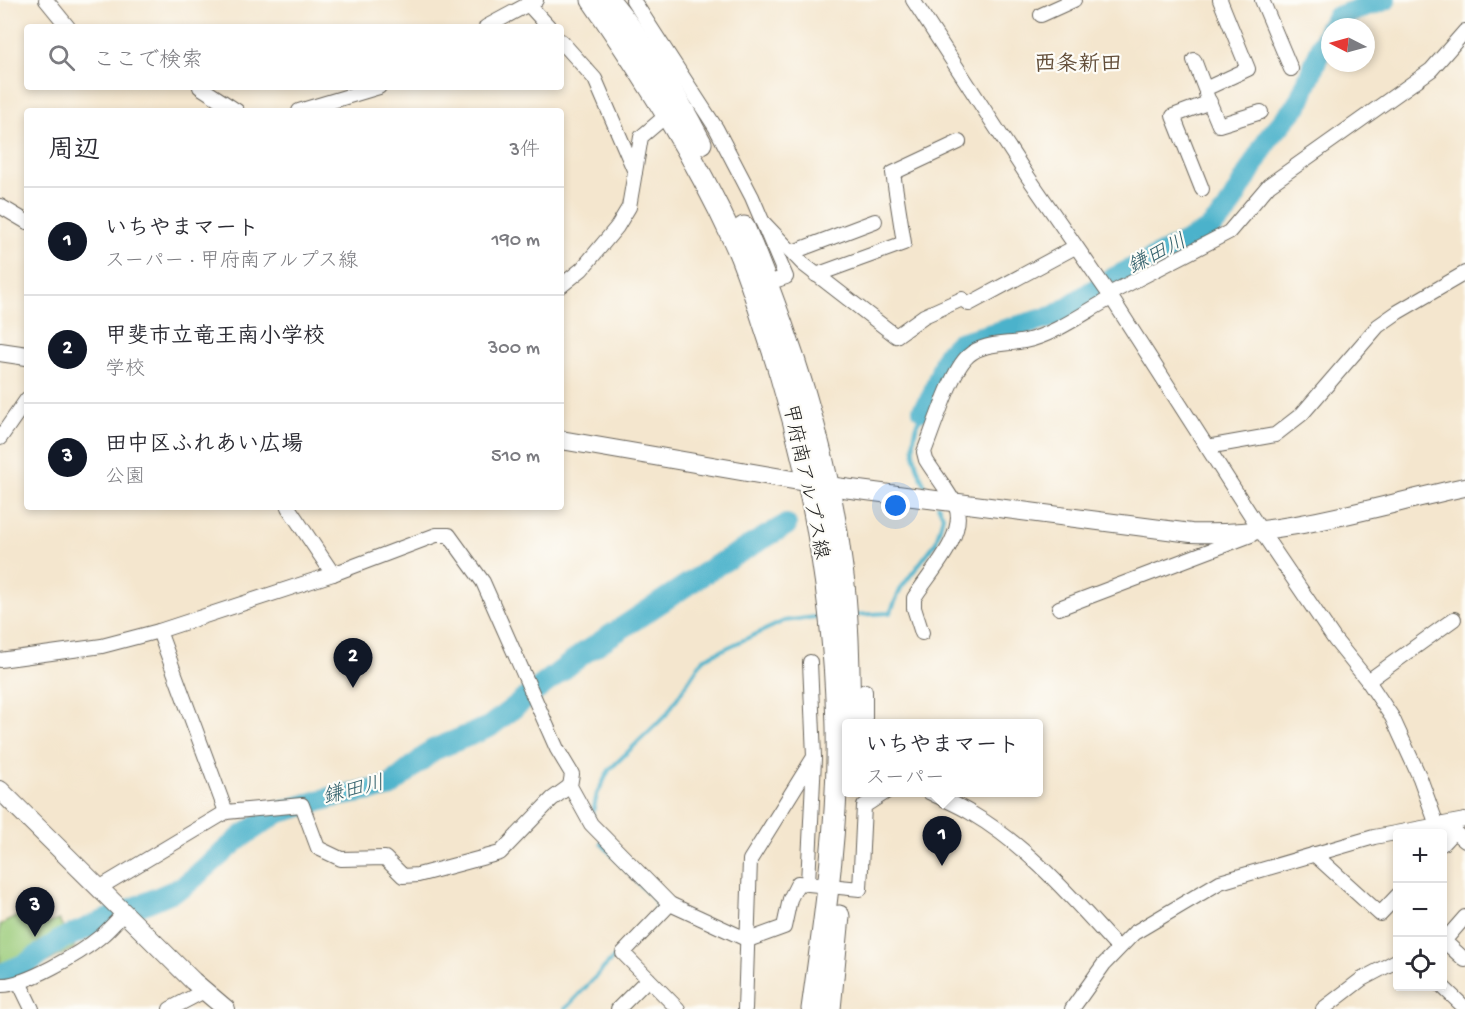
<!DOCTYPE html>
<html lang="ja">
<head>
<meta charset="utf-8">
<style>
	body { margin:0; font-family:"Gochi Hand","Klee One",sans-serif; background:#f7f7f7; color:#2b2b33 }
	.controls { position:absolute; right:18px; bottom:18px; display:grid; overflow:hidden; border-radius:6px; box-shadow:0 3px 9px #0003 }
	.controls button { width:54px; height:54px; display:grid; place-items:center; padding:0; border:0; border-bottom:2px solid #e1e1e2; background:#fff; color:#2b2b33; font:30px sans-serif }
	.compass { position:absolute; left:1321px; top:18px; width:54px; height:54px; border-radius:50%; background:#fff; box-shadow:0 3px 9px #0003; rotate:276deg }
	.you { position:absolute; left:896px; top:506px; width:21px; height:21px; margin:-15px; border:4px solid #fff; border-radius:50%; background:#1a73e8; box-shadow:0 0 0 9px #1a73e833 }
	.badge { display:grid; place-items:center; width:39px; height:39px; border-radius:50%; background:#111827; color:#fff; font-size:20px; font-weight:700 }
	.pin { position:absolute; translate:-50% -50px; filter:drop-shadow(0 2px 3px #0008) }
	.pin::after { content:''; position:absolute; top:32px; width:21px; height:18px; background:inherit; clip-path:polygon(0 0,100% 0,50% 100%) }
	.popup { position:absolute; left:842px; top:719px; width:201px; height:78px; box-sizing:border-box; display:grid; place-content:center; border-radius:6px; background:#fff; filter:drop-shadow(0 2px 4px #0005); font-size:20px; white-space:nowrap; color:#7c7c81 }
	.popup b { font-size:22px; color:#2b2b33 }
	.popup::after { content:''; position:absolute; left:50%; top:100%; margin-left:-12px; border:12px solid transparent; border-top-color:#fff }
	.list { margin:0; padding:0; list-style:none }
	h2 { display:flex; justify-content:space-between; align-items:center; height:78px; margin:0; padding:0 24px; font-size:26px }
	h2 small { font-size:20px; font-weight:400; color:#7c7c81 }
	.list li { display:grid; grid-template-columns:39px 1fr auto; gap:18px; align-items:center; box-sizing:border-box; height:108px; padding:0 24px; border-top:2px solid #e1e1e2 }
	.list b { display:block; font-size:22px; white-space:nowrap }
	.list p { margin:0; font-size:20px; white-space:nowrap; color:#7c7c81 }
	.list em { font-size:20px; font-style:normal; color:#7c7c81 }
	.icon { flex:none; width:33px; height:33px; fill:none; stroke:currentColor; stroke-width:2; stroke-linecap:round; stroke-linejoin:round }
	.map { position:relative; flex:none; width:1465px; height:1009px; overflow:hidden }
	.search { position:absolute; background:#fff; box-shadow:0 3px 9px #0003; left:24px; top:24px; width:540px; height:66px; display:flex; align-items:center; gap:15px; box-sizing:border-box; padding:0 21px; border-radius:6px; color:#7c7c81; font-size:22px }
	.panel { position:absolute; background:#fff; box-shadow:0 3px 9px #0003; left:24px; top:108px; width:540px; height:402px; border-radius:6px }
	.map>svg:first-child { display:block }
	.green { fill:#9ccc7b; stroke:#5c744c; stroke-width:1.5 }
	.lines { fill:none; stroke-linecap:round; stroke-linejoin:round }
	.stream { stroke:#4cb2cb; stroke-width:4 }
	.river { stroke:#4cb2cb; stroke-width:22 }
	.street-casing { stroke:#68635a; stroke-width:16 }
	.secondary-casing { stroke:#68635a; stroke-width:20 }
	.primary-casing { stroke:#68635a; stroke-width:23 }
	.street { stroke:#fff; stroke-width:14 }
	.secondary { stroke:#fff; stroke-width:18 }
	.primary { stroke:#fff; stroke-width:21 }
	.labels { text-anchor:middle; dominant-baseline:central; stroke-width:4.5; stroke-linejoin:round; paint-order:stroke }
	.street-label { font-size:20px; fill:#1c1c1c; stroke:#fdfcf7 }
	.water-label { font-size:21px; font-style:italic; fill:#32606b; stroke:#fdfcf7 }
	.quarter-label { font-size:22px; font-weight:bold; fill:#614c37; stroke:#fdfcf7 }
</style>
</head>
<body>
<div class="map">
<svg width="1465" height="1009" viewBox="0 0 1465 1009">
	<rect width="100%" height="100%" fill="#fdfcf7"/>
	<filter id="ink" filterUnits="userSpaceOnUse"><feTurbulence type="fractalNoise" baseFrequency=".0167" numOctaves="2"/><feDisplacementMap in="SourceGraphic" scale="12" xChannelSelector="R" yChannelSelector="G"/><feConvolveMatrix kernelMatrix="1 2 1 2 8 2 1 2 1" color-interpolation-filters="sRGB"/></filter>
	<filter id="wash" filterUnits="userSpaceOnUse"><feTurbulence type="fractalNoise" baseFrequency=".008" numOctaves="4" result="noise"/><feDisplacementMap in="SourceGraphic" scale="24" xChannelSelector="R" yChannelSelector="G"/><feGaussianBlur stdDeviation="1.35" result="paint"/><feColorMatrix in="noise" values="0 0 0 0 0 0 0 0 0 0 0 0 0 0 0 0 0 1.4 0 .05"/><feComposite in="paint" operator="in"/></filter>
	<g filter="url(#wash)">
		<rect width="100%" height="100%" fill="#f4e6ce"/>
		<!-- green -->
		<path class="green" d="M30,910L37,927L59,920L75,948L16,978L0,976V925Z"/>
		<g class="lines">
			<!-- stream -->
			<g class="stream">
				<path d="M930,494C901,446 915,427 937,379"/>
				<path d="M854,615L890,613L901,588L936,542L943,516L938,505"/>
				<path d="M592,817L597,794L609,770L666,715L703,659L784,621L823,616"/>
				<path d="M601,843L657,903L655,912"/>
				<path d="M565,1009L618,953"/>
			</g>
			<!-- river -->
			<g class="river">
				<path d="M1330,27L1337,17L1385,0"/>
				<path d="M923,410L932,397L947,355L959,343L1055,316L1108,281L1207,231L1226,212L1268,139L1298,104L1330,27"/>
				<path d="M0,975L26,964L62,939L183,887L241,837L277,813L333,797L389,787L433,750L489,727L584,653L714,567L786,525"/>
			</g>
		</g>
	</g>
	<g filter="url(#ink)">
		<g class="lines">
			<defs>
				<g id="street">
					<path d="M46,0L68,27"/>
					<path d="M633,0L716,128L752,197L786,277L762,285"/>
					<path d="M913,0L1028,177L1109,294L1261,531L1335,640L1368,681L1392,717L1420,778L1437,825"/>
					<path d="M1262,0L1291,69"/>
					<path d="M528,4L549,27"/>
					<path d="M1041,15L1074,0"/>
					<path d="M486,27L536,0"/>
					<path d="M561,41L595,79L635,172"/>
					<path d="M1194,60L1205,89L1248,69L1220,0"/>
					<path d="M200,87L237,111"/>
					<path d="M1206,94L1219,125L1261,112"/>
					<path d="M299,111L379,87"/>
					<path d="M1202,189L1173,116L1210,102"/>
					<path d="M0,206L27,222"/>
					<path d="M762,221L803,264L896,336L924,316L962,299L969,304L1075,247"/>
					<path d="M793,252L875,221"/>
					<path d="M816,275L904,243L893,173L959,142"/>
					<path d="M561,286L582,269L617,227L629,207L641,137L668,114"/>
					<path d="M1109,294L1229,232L1269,185L1431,70L1465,31"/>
					<path d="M0,438L27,399"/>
					<path d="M1207,447L1275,435L1302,414L1378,326L1398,312L1465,273"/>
					<path d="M288,507L333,574"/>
					<path d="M1059,608L1251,535"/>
					<path d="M159,631L226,812"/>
					<path d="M922,633L914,608V598C928,575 967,535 956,507C949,491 935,475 926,460L924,452C933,430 951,371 968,356C983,342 1006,345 1025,341C1054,335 1085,312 1111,298"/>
					<path d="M0,660L102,646L159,631L333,574L436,535H449L483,582L557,749L572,774L570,786L591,824L670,904L748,940L784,927L790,899L798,883L860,889L864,806L886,792"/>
					<path d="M1368,681L1454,619"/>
					<path d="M865,724V691"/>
					<path d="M929,792C943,799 958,805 971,813C1029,847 1073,899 1118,948"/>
					<path d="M1445,824L1465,841"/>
					<path d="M1442,844L1454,831"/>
					<path d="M1314,854L1380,914L1398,895"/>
					<path d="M808,883L814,759"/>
					<path d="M99,888L226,812L302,805L318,848L341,859L385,858L403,876L418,875L500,853L552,799L570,786"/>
					<path d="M670,904L623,953L678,1009"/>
					<path d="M1465,917L1444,941L1465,960"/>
					<path d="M19,982L32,1009"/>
					<path d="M0,985C24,987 82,952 100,937C109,930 116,921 124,913"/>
					<path d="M1442,986L1464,1007"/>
					<path d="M170,1009L204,991"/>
					<path d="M618,1009L648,979"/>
					<path d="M745,1009L750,860L814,757L810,662"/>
					<path d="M1072,1009L1104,964L1134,933L1220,882L1374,837L1465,820"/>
					<path d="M1323,1009L1362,979L1398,960"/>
				</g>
				<g id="secondary">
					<path d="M0,352L27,356"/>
					<path d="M561,440L828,486L1191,533C1285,537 1374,506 1465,487"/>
					<path d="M0,790L193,981L226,1009"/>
				</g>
				<g id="primary">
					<path d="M592,0C645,77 694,154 733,239C746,266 755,296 764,324C808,453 834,591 837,727C839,821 825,916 812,1009"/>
					<path d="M609,0C645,44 675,93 701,143"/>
					<path d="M744,227C790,336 828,450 842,568C849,620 849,672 850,723"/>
					<path d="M830,1009L839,916"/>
				</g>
			</defs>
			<!-- street casing -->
			<use href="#street" class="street-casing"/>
			<!-- secondary casing -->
			<use href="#secondary" class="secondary-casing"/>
			<!-- primary casing -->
			<use href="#primary" class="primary-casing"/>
			<!-- street -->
			<use href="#street" class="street"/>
			<!-- secondary -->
			<use href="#secondary" class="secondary"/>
			<!-- primary -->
			<use href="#primary" class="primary"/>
		</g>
	</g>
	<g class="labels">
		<!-- street labels -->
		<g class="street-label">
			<text transform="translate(804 482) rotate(78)">甲府南アルプス線</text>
		</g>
		<!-- water labels -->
		<g class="water-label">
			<text transform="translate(1158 256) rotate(-27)">鎌田川</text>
			<text transform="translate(354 792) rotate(-14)">鎌田川</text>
		</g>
		<!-- quarter labels -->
		<g class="quarter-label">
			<text x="1078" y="66">西条新田</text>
		</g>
	</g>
</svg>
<div class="controls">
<button>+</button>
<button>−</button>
<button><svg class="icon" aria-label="locate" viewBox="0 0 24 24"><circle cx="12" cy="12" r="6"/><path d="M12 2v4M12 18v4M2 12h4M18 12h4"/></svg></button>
</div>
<svg class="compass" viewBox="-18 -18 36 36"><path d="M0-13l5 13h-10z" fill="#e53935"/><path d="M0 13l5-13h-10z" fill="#7c7c81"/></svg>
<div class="you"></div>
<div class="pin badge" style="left:942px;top:866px">1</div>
<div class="popup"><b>いちやまマート</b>スーパー</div>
<div class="pin badge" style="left:353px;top:688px">2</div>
<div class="pin badge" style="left:35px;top:937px">3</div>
<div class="search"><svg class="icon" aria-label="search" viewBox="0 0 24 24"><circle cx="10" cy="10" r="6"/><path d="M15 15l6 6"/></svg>ここで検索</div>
<section class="panel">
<h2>周辺<small>3件</small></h2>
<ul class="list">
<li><span class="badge">1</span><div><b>いちやまマート</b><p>スーパー · 甲府南アルプス線</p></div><em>190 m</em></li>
<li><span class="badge">2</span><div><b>甲斐市立竜王南小学校</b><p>学校</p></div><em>300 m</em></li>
<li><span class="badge">3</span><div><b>田中区ふれあい広場</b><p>公園</p></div><em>510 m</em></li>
</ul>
</section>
</div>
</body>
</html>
